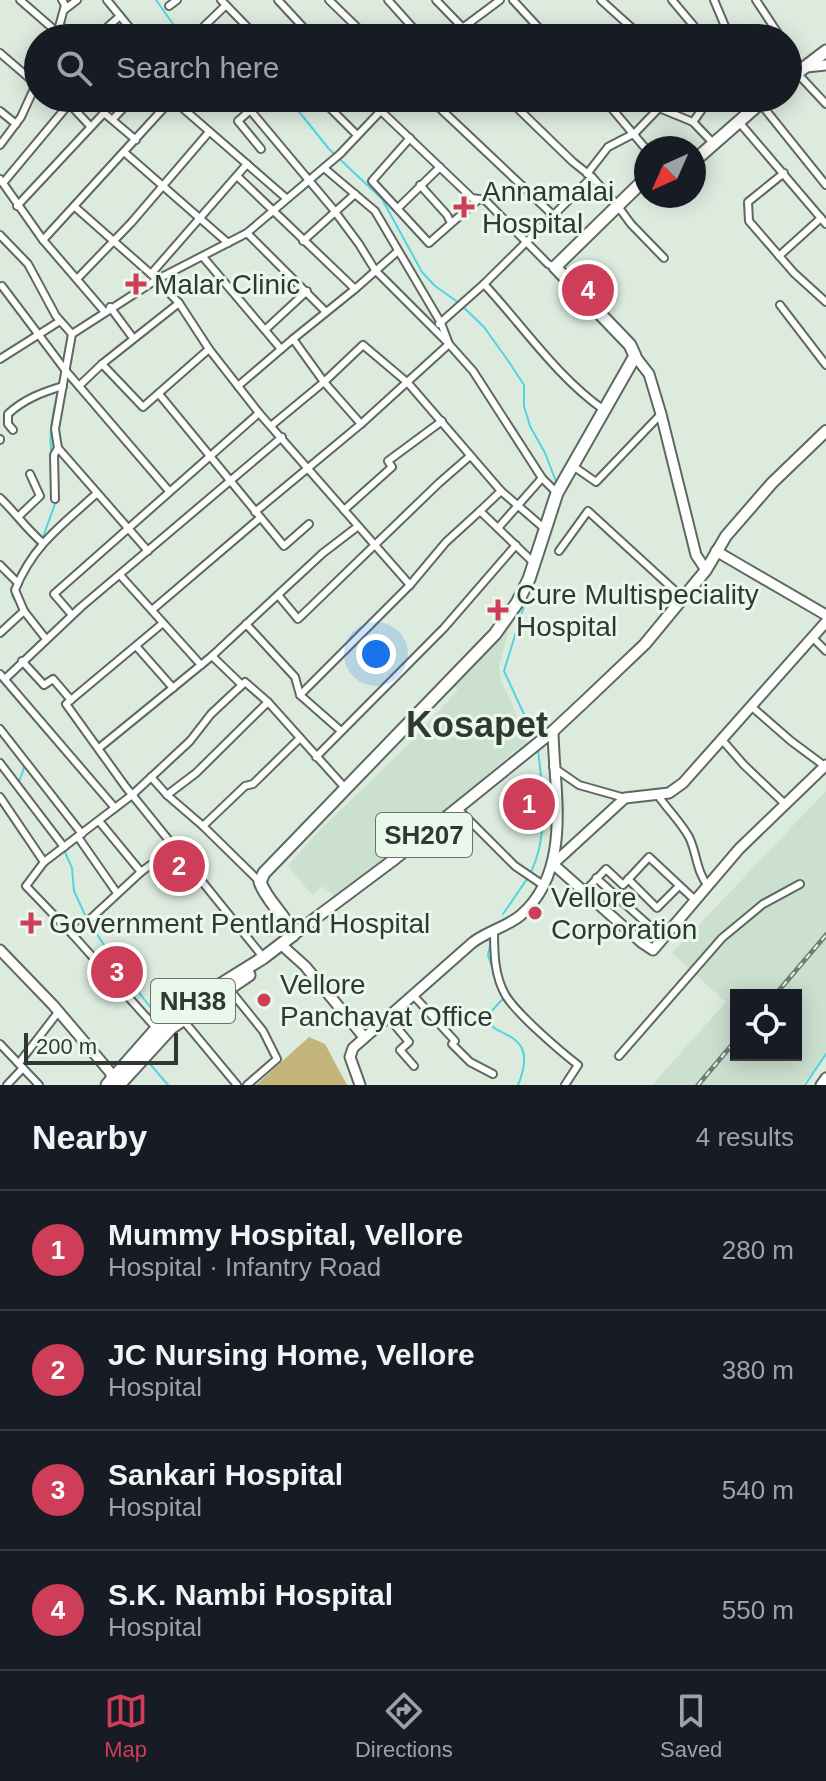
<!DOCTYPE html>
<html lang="en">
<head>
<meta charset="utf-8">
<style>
	body { margin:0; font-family:Arial,sans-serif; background:#242831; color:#f1f3f6 }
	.controls { position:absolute; right:24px; bottom:24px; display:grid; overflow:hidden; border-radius:0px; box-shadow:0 4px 20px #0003 }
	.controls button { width:72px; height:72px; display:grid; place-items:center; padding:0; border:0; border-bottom:2px solid #363941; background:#171b24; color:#f1f3f6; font:40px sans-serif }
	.compass { position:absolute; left:634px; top:136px; width:72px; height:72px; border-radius:50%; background:#171b24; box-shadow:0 4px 20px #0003; rotate:225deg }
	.scale { position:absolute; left:24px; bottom:20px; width:154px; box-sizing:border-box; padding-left:8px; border:4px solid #313732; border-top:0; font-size:22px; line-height:28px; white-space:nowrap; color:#313732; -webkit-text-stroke:6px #eaf8ec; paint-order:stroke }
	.you { position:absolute; left:376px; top:654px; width:28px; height:28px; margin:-20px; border:6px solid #fff; border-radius:50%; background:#1a73e8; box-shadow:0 0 0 12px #1a73e833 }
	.badge { display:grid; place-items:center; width:52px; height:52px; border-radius:50%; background:#ce3e58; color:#fff; font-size:26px; font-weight:700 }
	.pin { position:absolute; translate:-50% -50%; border:4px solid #fff; box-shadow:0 2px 8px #0006 }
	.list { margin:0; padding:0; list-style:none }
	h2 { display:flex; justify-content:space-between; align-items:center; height:104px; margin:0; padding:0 32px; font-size:34px }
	h2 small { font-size:26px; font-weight:400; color:#9ea1a6 }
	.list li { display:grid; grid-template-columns:52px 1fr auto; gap:24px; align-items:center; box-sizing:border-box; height:120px; padding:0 32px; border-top:2px solid #363941 }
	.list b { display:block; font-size:30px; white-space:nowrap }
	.list p { margin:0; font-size:26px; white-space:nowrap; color:#9ea1a6 }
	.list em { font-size:26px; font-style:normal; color:#9ea1a6 }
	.icon { flex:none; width:44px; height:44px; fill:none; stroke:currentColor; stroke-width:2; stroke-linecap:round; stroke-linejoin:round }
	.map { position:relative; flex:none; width:826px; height:1085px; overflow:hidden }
	.search { position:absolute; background:#171b24; box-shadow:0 4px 20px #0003; left:24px; right:24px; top:24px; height:88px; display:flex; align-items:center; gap:20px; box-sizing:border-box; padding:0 28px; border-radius:44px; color:#9ea1a6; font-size:30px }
	.sheet { height:584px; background:#171b24 }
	nav { display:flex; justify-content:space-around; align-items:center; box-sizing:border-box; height:112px; border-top:2px solid #363941; background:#171b24; font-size:22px; color:#9ea1a6 }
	nav a { display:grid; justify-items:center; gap:4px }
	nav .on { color:#ce3e58 }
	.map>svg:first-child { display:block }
	.built { fill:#cce0cf; fill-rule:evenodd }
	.green { fill:#c3b57a }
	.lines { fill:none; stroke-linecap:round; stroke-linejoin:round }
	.stream { stroke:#52d3e0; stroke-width:2 }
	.street-casing { stroke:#5d695f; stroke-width:10 }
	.secondary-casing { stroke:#5d695f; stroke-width:13 }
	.primary-casing { stroke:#5d695f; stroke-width:14 }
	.highway-casing { stroke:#5d695f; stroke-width:15 }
	.street { stroke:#fff; stroke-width:6 }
	.secondary { stroke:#fff; stroke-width:9 }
	.primary { stroke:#fff; stroke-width:10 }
	.highway { stroke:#fff; stroke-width:11 }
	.rail-casing { stroke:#737c74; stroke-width:5 }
	.rail { stroke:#eaf8ec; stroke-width:2; stroke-dasharray:6; stroke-linecap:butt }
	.poi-dot { fill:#ce3e58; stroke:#eaf8ec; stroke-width:3 }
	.labels { text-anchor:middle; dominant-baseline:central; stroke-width:6; stroke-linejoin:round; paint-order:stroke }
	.shield { fill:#eaf8ec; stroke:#68716a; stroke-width:2 }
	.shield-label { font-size:26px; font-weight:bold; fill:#313732 }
	.poi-label { font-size:28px; fill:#313732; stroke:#eaf8ec; text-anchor:start }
	.district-label { font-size:36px; font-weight:bold; fill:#313732; stroke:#eaf8ec }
</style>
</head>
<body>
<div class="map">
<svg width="826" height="1085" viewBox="0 0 826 1085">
	<rect width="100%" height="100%" fill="#ddebdf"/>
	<!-- built -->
	<g class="built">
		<path d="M512,617L499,666L501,680L528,740L420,832L403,818L387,831L399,846L335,897L323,886L312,895L288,866L317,833L402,751L458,690L453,685L486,652Z"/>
		<path d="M826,791V1056L802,1085H652L726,1002L672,953ZM736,995H796V1055H736Z"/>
	</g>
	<!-- green -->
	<path class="green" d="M309,1037L325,1044L347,1085H256Z"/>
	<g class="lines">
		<!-- stream -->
		<g class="stream">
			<path d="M156,0L183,38"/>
			<path d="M288,98L329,149L382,199L422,272L435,286L459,303L484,327L509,362L524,385V406L530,426L545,453L557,484"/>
			<path d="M52,456C48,435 53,412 58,391"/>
			<path d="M42,540L56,501"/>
			<path d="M14,582L12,596L18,605"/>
			<path d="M529,590L504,671L536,740"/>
			<path d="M25,765L19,782L47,820"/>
			<path d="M64,850L72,868L74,891L86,917L113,959L158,1017"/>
			<path d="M530,874C549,836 543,791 538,750"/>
			<path d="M503,914L527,879"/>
			<path d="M491,940L488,955L493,970"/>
			<path d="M504,998C500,1002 493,1008 491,1013C479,1042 544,1022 518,1085"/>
			<path d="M150,1064L168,1085"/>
			<path d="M805,1085L826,1054"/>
		</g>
		<defs>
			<g id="street">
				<path d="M20,0L58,33"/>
				<path d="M107,0L138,38"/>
				<path d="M221,0L258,38"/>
				<path d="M278,0L313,38"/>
				<path d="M329,0L368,38"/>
				<path d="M388,0L422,38"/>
				<path d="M436,0L462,27"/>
				<path d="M513,0L548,38"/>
				<path d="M601,0L643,38"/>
				<path d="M672,0L704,38"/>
				<path d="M714,0L730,38"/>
				<path d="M756,0L781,38"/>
				<path d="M169,6L177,0"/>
				<path d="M64,10L77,0"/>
				<path d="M60,25L73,38"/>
				<path d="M56,38L65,5L62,0"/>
				<path d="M95,38L120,16"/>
				<path d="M192,38L226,5"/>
				<path d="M293,38L303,28"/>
				<path d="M449,38L500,0"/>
				<path d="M788,49L801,70"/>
				<path d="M0,53L36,84"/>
				<path d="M797,73L826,104"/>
				<path d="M64,98L90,126"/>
				<path d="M171,98L286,198"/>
				<path d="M240,98L333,209L359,244L375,270L449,344L361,424L255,512"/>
				<path d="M320,98L357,135"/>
				<path d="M429,98L553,215"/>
				<path d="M507,98L573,162L592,177L617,205L631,224L664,258"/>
				<path d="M603,98L646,149"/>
				<path d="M660,98L657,104L659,108L693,122L714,144"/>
				<path d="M760,103L826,185"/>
				<path d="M0,111L16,124"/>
				<path d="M381,111L472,198L485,200L548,264L555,267"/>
				<path d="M113,119L133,98"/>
				<path d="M693,122L710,98"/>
				<path d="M739,122L826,224"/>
				<path d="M410,138L372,181L429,243L479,199"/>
				<path d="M0,145L21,117L38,80"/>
				<path d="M261,149L238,121L264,98"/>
				<path d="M124,152L228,243"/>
				<path d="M324,168L375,211L441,323L449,344L473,371L542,478L557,493"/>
				<path d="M784,173L748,202L749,221L794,273L826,302"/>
				<path d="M587,174L608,147L635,133L659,108"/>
				<path d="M237,176L355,289L398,251"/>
				<path d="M592,177L484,284C523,326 557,377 604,410"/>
				<path d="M0,179L43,240L104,311"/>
				<path d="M3,183L69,104"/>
				<path d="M420,185L447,215L451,223"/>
				<path d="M17,206L104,113L136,140"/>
				<path d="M75,207L151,274L179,303L209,349L259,413L410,585"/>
				<path d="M398,208L440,167"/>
				<path d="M247,233L325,311"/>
				<path d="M0,235L28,264L56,316L72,334"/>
				<path d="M43,240L172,99"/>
				<path d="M303,241L355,194"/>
				<path d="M779,256L821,218"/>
				<path d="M203,257L281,349"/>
				<path d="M151,274L247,164"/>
				<path d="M77,279L131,223L209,132"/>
				<path d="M2,286L66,371L169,491"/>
				<path d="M780,305L826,365"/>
				<path d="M110,307L133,338"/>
				<path d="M439,324L484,284"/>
				<path d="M266,329L307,291"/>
				<path d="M293,339L355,289"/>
				<path d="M0,359L60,321"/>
				<path d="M102,364L143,407L209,349"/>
				<path d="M79,386L102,364L179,303"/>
				<path d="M238,386L293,339L324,382L361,424"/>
				<path d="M159,394L284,546L309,524"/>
				<path d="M272,425L324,382L363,345L408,383L501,491L545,529"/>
				<path d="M13,430L8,424V414C24,399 43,392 63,386"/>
				<path d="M0,439V440"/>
				<path d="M573,466L596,482L661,414"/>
				<path d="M0,498C15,512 27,530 43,543"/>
				<path d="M55,499L54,455L58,448"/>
				<path d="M344,510L392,467L388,461L442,421"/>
				<path d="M480,511L501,491"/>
				<path d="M19,516L40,496L30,474"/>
				<path d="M498,528L542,478"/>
				<path d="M148,551L58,448L55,429L72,334L156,280L247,233L340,154L393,98"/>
				<path d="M559,551L588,511L684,599"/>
				<path d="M0,565L18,583"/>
				<path d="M120,575L201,665"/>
				<path d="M278,595L298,619L439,483L470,456"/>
				<path d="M152,610L260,518"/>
				<path d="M72,615L54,594L259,413"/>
				<path d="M163,623L66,704L125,786L263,957"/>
				<path d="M246,624L295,677L300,695L341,731"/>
				<path d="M0,633L24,611"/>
				<path d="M813,638L826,651"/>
				<path d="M46,639L24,611L15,590C33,545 62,525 96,494"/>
				<path d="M136,646L173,688"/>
				<path d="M212,656L242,685L245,682L268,702L346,789"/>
				<path d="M22,661L44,685L53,679L71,700"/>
				<path d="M0,674L115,808"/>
				<path d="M5,679L81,607L282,437"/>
				<path d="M300,695L410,585L446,542L480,511L534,563"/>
				<path d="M752,707L791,741L826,767"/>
				<path d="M0,729L82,834"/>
				<path d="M723,741L744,765L786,805"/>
				<path d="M99,748L212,656L323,553L357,527"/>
				<path d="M316,757L444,628L516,545"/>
				<path d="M0,763L64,847"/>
				<path d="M553,767L579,785L625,798"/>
				<path d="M151,777L167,795L203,826"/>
				<path d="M657,794C667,809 680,821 689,837C697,853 696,871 708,886"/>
				<path d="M167,795L196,773L268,702"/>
				<path d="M0,797L44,862L26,886L73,935"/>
				<path d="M457,808L515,866L543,885"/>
				<path d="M99,821L141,872"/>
				<path d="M78,837L117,893"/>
				<path d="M44,862L132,795L190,741L211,714L242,685"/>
				<path d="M596,878L663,938"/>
				<path d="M628,879L657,908L679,886"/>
				<path d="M260,882L203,826L245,786L253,784L300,738"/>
				<path d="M585,891L606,869L623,885L649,857L696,901"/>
				<path d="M494,929C494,952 494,976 506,996C518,1015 560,1051 578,1065L565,1085"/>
				<path d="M229,989L263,1031L277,1059L247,1085"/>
				<path d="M413,995L455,1041L452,1044L470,1062L493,1074"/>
				<path d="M388,1017L409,1042L400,1050L414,1066"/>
				<path d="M183,1020L237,1085"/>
				<path d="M156,1028L73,935L141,872L176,846"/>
				<path d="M0,1044L39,1085"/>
				<path d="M619,1056L722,938L763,904L800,884"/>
				<path d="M19,1063L59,1011"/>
				<path d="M7,1085L23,1068"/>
			</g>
			<g id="secondary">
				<path d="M806,67L826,65"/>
				<path d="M635,356L649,374L661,414L696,555L706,570"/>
				<path d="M716,551L826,615"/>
				<path d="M826,622L683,783L669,793L625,798L553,864L641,942L653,950L739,849L826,765"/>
				<path d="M285,948L305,966L364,1037"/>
				<path d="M0,950L53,1005L110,1072L113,1082"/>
				<path d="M360,1085L350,1057L353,1048L472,943C487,931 507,927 521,915C573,869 554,792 553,731"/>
				<path d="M821,1085L826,1078"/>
			</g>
			<path id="primary" d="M293,935L392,861L553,731L584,702L645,644L706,570L726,536L772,483L826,431"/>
			<g id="highway">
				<path d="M788,80L826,51"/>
				<path d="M694,161L766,98"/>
				<path d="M293,935C286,915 267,902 260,882L264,873L495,634L517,603L529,579L557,493L635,356L630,345L555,267L646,178"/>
				<path d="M107,1085L165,1019L263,958L293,935"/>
				<path d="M119,1085L171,1028L249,975"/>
			</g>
		</defs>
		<!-- street casing -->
		<use href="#street" class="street-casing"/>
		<!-- secondary casing -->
		<use href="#secondary" class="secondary-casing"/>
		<!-- primary casing -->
		<use href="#primary" class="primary-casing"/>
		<!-- highway casing -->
		<use href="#highway" class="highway-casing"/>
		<!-- street -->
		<use href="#street" class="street"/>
		<!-- secondary -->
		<use href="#secondary" class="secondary"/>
		<!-- primary -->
		<use href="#primary" class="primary"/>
		<!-- highway -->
		<use href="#highway" class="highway"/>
		<defs>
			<g id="rail">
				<path d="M775,995L826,935"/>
				<path d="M698,1085L736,1040"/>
			</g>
		</defs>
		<!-- rail casing -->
		<use href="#rail" class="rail-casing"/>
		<!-- rail -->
		<use href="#rail" class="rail"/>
	</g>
	<!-- markers -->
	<g class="poi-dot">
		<path d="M460 195h8v8h8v8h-8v8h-8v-8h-8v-8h8z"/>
		<path d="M132 272h8v8h8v8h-8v8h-8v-8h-8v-8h8z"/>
		<path d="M494 598h8v8h8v8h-8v8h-8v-8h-8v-8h8z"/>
		<circle cx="535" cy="913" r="8"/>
		<path d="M27 911h8v8h8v8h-8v8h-8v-8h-8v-8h8z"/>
		<circle cx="264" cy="1000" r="8"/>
	</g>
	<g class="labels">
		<!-- shield labels -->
		<g class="shield">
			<rect x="376" y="813" width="96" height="44" rx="6"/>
			<rect x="151" y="979" width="84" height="44" rx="6"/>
		</g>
		<g class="shield-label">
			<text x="424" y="835">SH207</text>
			<text x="193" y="1001">NH38</text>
		</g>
		<!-- poi labels -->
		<g class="poi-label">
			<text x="482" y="191">Annamalai<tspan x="482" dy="32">Hospital</tspan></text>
			<text x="154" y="284">Malar Clinic</text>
			<text x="516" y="594">Cure Multispeciality<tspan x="516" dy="32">Hospital</tspan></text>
			<text x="551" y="897">Vellore<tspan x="551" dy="32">Corporation</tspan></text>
			<text x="49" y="923">Government Pentland Hospital</text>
			<text x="280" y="984">Vellore<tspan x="280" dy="32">Panchayat Office</tspan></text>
		</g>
		<!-- district labels -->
		<g class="district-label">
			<text x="477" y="724">Kosapet</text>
		</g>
	</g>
</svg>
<div class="controls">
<button><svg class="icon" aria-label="locate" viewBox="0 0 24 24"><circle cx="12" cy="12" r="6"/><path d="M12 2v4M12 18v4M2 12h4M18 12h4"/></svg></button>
</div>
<svg class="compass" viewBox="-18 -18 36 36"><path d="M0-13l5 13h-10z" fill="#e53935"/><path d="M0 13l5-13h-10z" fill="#9ea1a6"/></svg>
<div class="scale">200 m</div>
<div class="you"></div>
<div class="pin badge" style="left:529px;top:804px">1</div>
<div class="pin badge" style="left:179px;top:866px">2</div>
<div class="pin badge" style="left:117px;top:972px">3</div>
<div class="pin badge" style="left:588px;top:290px">4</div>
<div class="search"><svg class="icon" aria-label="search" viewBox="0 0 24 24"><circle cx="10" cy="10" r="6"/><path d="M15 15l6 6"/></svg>Search here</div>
</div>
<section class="sheet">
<h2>Nearby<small>4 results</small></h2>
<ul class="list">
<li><span class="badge">1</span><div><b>Mummy Hospital, Vellore</b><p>Hospital · Infantry Road</p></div><em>280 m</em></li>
<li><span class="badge">2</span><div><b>JC Nursing Home, Vellore</b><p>Hospital</p></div><em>380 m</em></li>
<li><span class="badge">3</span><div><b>Sankari Hospital</b><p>Hospital</p></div><em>540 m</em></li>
<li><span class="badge">4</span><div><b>S.K. Nambi Hospital</b><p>Hospital</p></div><em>550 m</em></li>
</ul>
</section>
<nav>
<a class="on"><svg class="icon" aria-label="map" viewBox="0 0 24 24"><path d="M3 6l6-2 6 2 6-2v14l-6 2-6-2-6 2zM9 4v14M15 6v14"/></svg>Map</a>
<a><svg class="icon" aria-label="directions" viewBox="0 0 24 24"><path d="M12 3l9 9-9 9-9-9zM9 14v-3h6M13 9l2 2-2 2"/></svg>Directions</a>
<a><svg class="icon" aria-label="saved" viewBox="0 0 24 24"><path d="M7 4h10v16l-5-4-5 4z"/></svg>Saved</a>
</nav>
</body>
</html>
